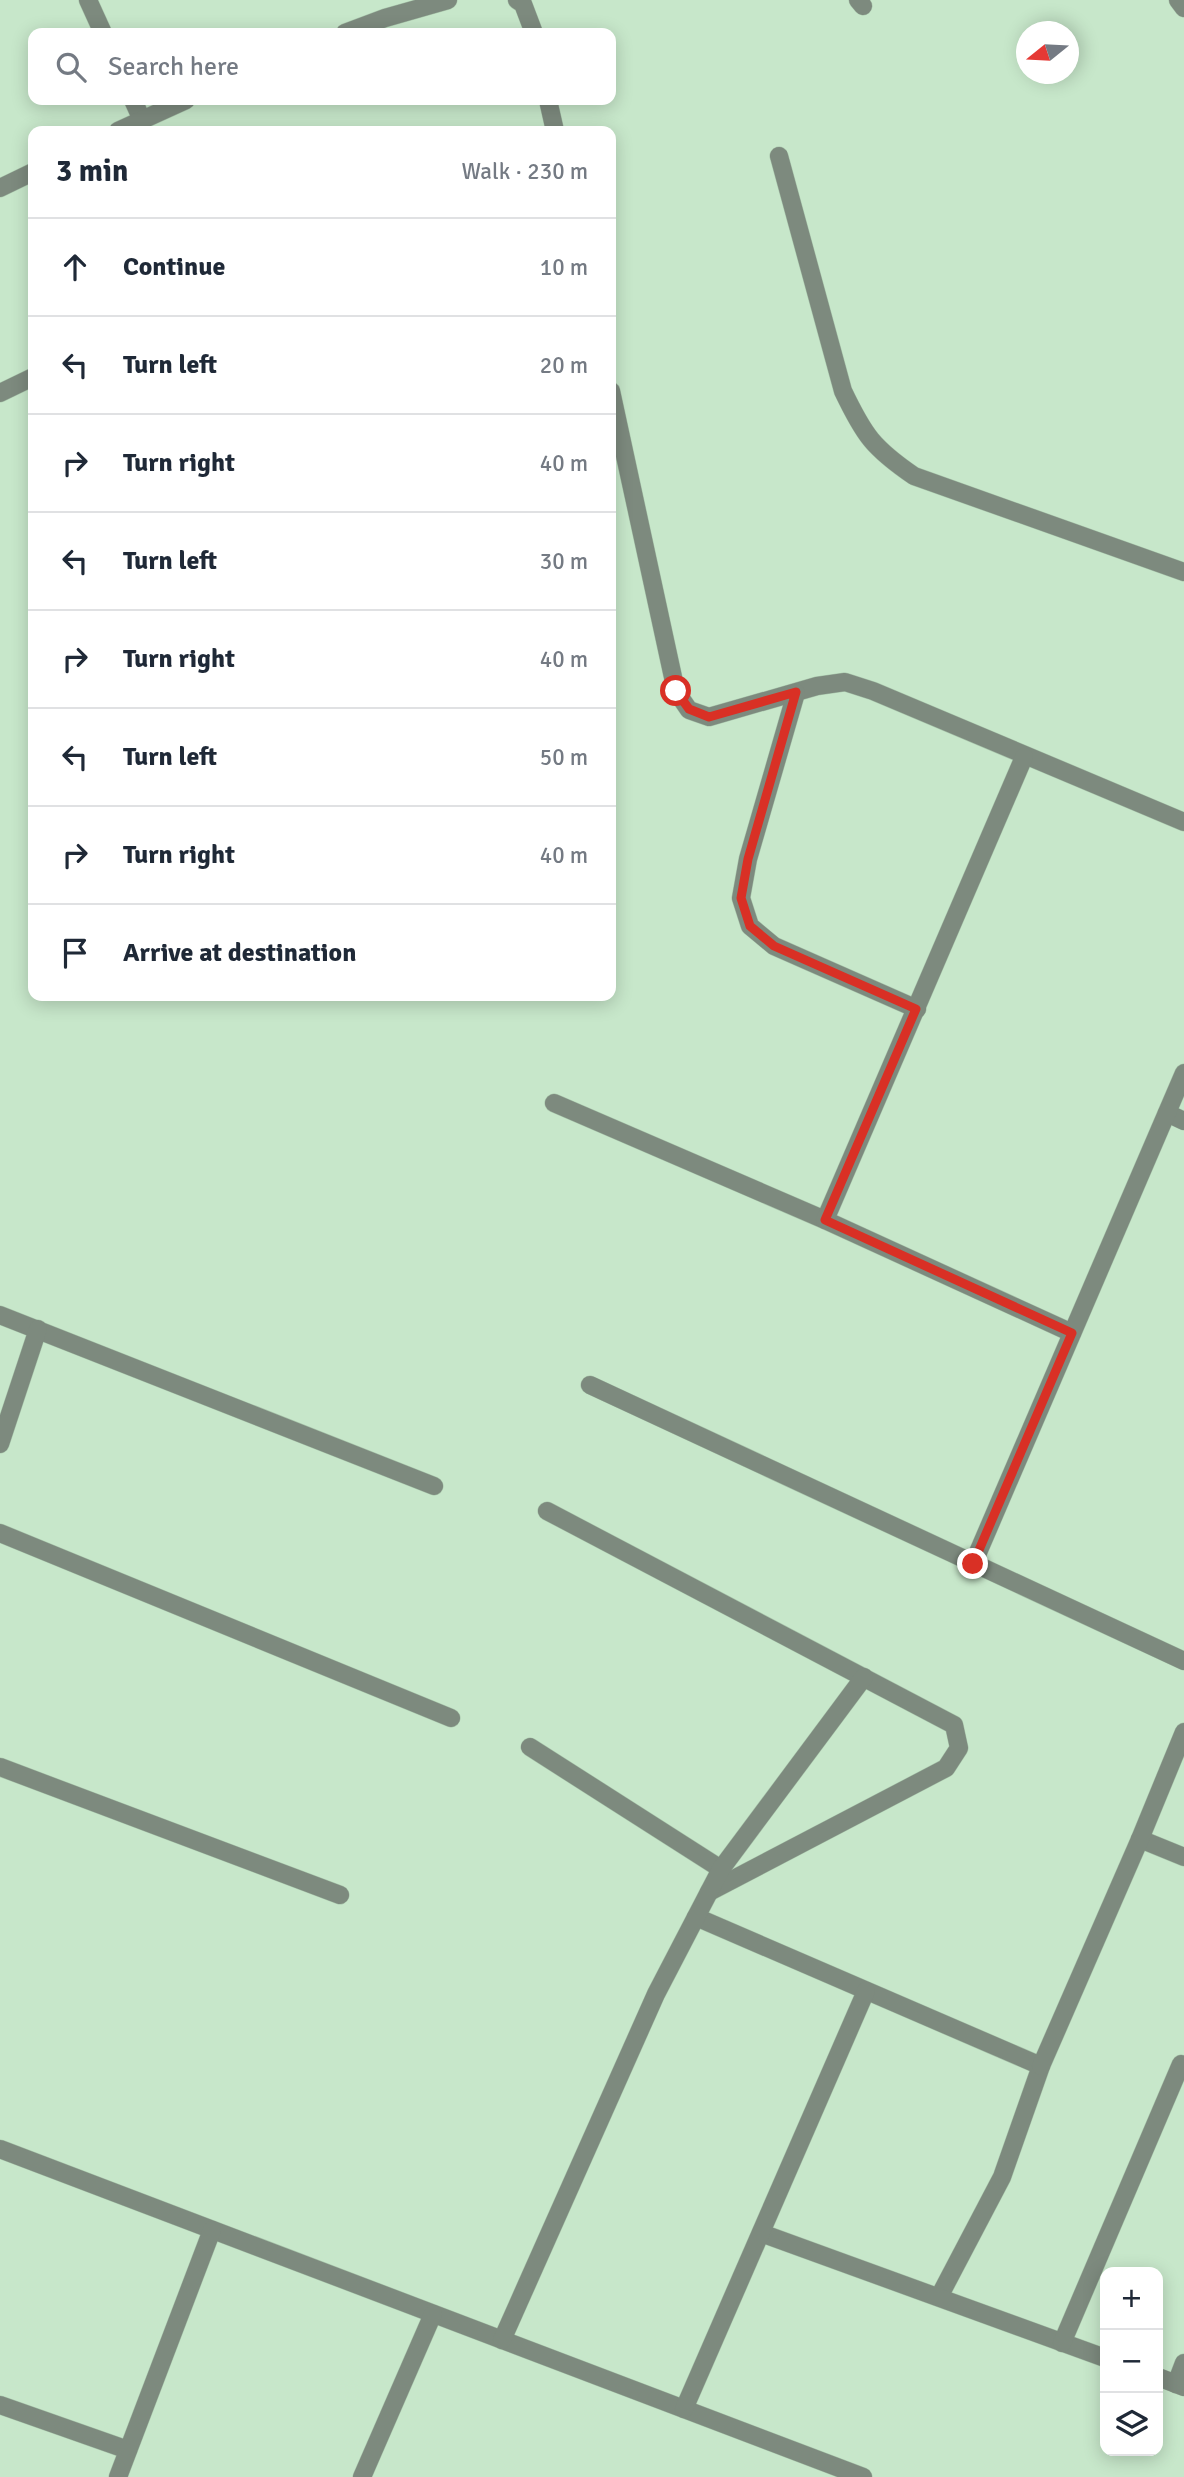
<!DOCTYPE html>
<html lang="en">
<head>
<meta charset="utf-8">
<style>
	body { margin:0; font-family:Signika,sans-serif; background:#f2f2f3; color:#1f2937 }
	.controls { position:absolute; right:21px; bottom:21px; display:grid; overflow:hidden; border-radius:14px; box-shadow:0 4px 18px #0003 }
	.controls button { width:63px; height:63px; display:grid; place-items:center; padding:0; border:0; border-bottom:2px solid #e0e1e3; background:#fff; color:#1f2937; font:35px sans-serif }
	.compass { position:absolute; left:1016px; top:21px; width:63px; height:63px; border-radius:50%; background:#fff; box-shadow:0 4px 18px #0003; rotate:252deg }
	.stop { position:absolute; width:21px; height:21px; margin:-16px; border:5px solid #d93025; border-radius:50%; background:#fff }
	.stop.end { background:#d93025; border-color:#fff; box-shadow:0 2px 7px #0008 }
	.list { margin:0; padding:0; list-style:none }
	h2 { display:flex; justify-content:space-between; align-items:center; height:91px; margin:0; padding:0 28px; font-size:30px }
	h2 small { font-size:23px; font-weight:400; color:#747a83 }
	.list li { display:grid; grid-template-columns:46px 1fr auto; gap:21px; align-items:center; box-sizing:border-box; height:98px; padding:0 28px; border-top:2px solid #e0e1e3 }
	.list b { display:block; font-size:26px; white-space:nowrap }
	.list em { font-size:23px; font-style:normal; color:#747a83 }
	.icon { flex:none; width:38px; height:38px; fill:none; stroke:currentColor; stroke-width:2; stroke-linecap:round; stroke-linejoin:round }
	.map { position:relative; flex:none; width:1184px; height:2477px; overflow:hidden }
	.search { position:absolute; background:#fff; box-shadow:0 4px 18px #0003; left:28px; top:28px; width:588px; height:77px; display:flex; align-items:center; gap:18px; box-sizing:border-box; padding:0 24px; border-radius:14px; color:#747a83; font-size:26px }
	.panel { position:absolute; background:#fff; box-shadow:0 4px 18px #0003; left:28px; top:126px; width:588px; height:875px; border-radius:14px }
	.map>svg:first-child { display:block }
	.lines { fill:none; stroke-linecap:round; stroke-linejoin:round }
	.minor-casing { stroke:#a7c3aa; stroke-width:19 }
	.minor { stroke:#7d8a7e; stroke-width:18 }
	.route { stroke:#d93025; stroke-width:9 }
</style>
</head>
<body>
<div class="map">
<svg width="1184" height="2477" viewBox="0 0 1184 2477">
	<rect width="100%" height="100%" fill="#c7e7ca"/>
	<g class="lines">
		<defs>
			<g id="minor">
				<path d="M88,0L103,33"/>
				<path d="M517,0L523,4L534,33"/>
				<path d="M858,0L863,6"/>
				<path d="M1178,0L1184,8"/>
				<path d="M345,33L385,18L448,0"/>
				<path d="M133,100L142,120"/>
				<path d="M548,100L555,131"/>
				<path d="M118,131L186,100"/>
				<path d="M779,156L843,391C864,435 873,448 914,476L1184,572"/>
				<path d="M0,188L33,172"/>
				<path d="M611,391L676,691L689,710L709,717L817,686L845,682L873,691L1184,822"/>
				<path d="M0,393L33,377"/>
				<path d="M796,693L748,859L741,898L750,926L774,946L917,1009"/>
				<path d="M554,1103L825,1220L1072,1333"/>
				<path d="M1167,1113L1184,1121"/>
				<path d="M825,1220L1024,757"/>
				<path d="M0,1315L434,1486"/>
				<path d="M590,1385L1184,1661"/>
				<path d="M0,1444L38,1329"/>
				<path d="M547,1511L954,1725L959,1748L946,1768L709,1892"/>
				<path d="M0,1533L451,1718"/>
				<path d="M973,1564L1184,1073"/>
				<path d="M530,1747L721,1869"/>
				<path d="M0,1767L340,1895"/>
				<path d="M1140,1839L1184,1857"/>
				<path d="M696,1917L1041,2066L1002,2177L939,2297"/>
				<path d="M1041,2066L1140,1839L1184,1732"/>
				<path d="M0,2149L863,2477"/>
				<path d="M761,2233L1105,2358"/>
				<path d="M502,2340L656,1994L721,1869L864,1677"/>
				<path d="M1062,2343L1181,2064"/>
				<path d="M1158,2377L1184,2387"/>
				<path d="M1176,2384L1184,2363"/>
				<path d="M0,2405L128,2450"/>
				<path d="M684,2409L866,1991"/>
				<path d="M118,2477L212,2230"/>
				<path d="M362,2477L433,2314"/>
			</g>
		</defs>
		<!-- minor casing -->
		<use href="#minor" class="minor-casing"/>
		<!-- minor -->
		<use href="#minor" class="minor"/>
	</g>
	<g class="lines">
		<!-- route -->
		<path class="route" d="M676,691L689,709L709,717L796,692L748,859L741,898L750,926L774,946L916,1009L825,1220L1072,1333L973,1564"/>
	</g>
</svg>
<div class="controls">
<button>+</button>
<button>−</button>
<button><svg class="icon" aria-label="layers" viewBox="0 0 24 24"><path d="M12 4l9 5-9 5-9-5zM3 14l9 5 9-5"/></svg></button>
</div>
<svg class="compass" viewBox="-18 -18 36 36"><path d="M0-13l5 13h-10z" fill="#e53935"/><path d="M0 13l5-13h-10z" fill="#747a83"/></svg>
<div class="stop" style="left:676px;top:691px"></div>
<div class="stop end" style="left:973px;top:1564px"></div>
<div class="search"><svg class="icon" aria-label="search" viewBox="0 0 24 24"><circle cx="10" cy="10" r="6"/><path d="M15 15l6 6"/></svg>Search here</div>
<section class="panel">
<h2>3 min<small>Walk · 230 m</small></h2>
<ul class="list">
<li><svg class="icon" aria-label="ahead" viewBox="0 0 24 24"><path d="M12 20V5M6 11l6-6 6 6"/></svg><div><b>Continue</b></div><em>10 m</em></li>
<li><svg class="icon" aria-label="left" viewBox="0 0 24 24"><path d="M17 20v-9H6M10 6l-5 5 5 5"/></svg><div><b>Turn left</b></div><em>20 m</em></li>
<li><svg class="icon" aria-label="right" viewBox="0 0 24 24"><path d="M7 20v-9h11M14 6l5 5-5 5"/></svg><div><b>Turn right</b></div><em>40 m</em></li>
<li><svg class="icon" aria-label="left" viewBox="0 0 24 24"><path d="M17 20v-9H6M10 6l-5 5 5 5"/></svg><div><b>Turn left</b></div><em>30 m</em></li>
<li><svg class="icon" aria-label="right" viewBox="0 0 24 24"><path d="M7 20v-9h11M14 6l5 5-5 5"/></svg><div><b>Turn right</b></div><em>40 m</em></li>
<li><svg class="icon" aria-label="left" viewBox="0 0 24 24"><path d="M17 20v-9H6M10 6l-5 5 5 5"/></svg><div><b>Turn left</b></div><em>50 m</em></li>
<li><svg class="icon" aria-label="right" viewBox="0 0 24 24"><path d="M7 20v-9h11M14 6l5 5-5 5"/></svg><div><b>Turn right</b></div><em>40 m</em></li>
<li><svg class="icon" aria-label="arrive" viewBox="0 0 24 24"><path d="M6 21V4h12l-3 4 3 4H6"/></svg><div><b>Arrive at destination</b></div></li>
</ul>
</section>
</div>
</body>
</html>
